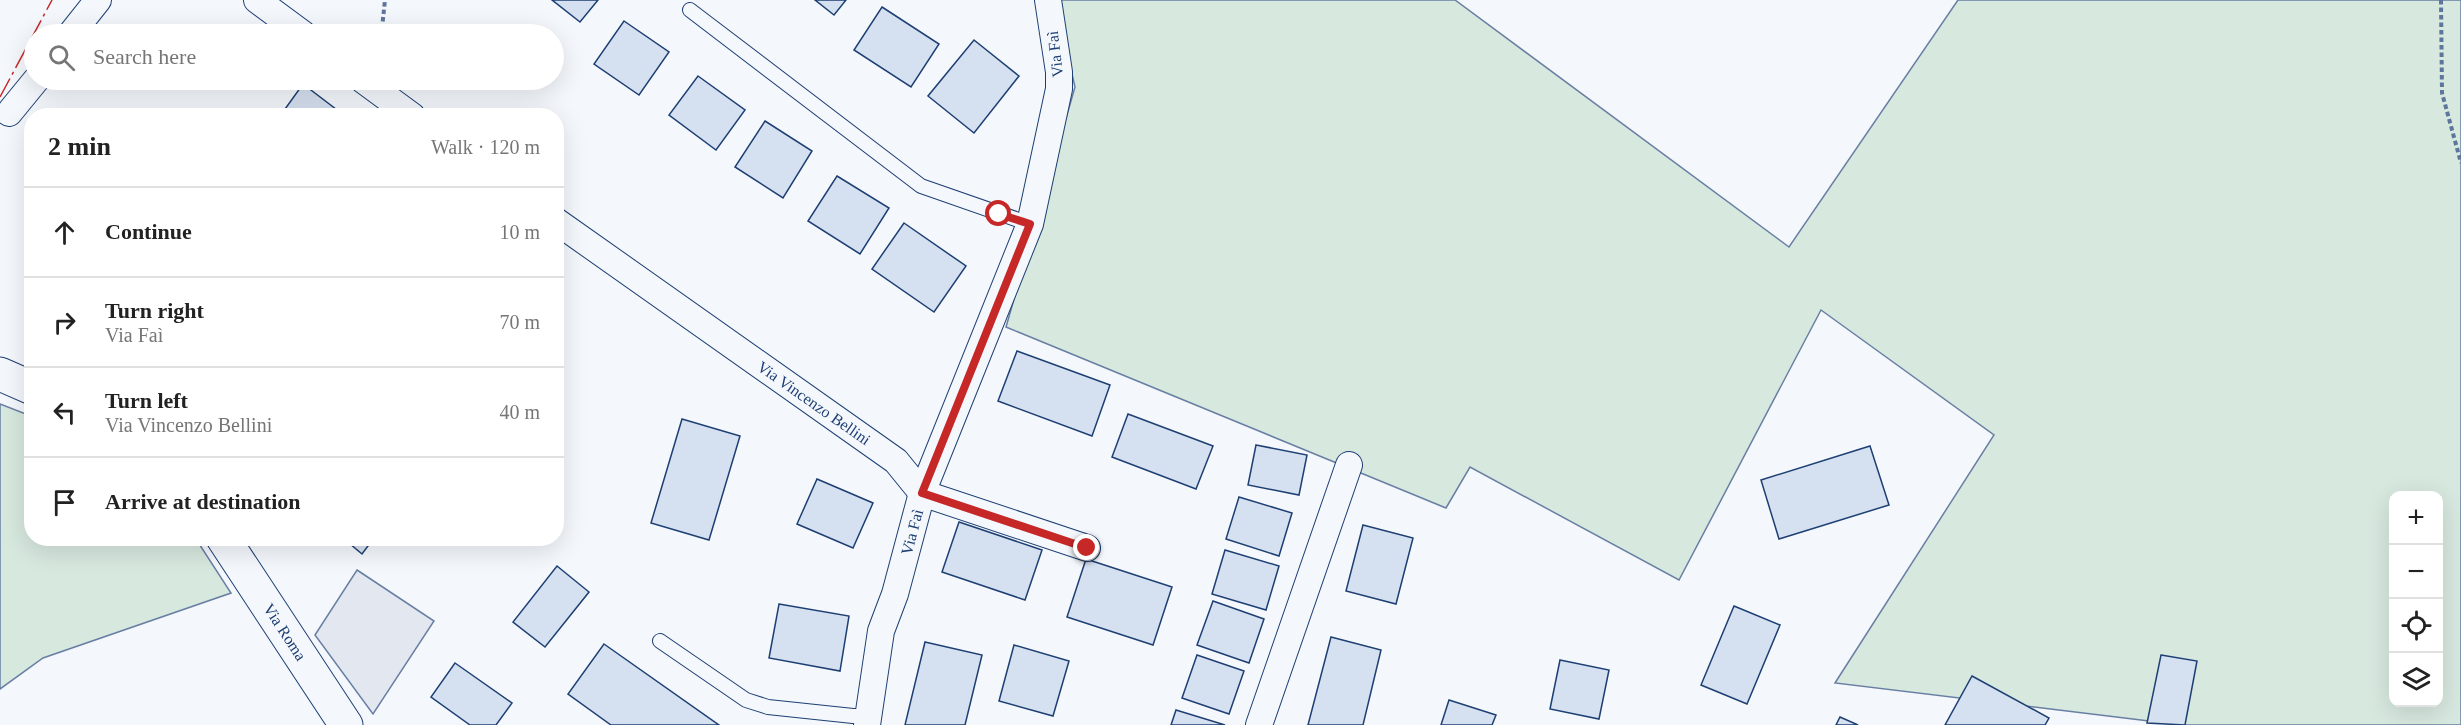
<!DOCTYPE html>
<html lang="en">
<head>
<meta charset="utf-8">
<style>
	body { margin:0; font-family:"Times New Roman",serif; background:#f2f2f2; color:#222 }
	.controls { position:absolute; right:18px; bottom:18px; display:grid; overflow:hidden; border-radius:12px; box-shadow:0 6px 24px #0002 }
	.controls button { width:54px; height:54px; display:grid; place-items:center; padding:0; border:0; border-bottom:2px solid #e0e0e0; background:#fff; color:#222; font:30px sans-serif }
	.stop { position:absolute; width:18px; height:18px; margin:-14px; border:4px solid #c62828; border-radius:50%; background:#fff }
	.stop.end { background:#c62828; border-color:#fff; box-shadow:0 2px 6px #0008 }
	.list { margin:0; padding:0; list-style:none }
	h2 { display:flex; justify-content:space-between; align-items:center; height:78px; margin:0; padding:0 24px; font-size:26px }
	h2 small { font-size:20px; font-weight:400; color:#767676 }
	.list li { display:grid; grid-template-columns:39px 1fr auto; gap:18px; align-items:center; box-sizing:border-box; height:90px; padding:0 24px; border-top:2px solid #e0e0e0 }
	.list b { display:block; font-size:22px; white-space:nowrap }
	.list p { margin:0; font-size:20px; white-space:nowrap; color:#767676 }
	.list em { font-size:20px; font-style:normal; color:#767676 }
	.icon { flex:none; width:33px; height:33px; fill:none; stroke:currentColor; stroke-width:2; stroke-linecap:round; stroke-linejoin:round }
	.map { position:relative; flex:none; width:2461px; height:725px; overflow:hidden }
	.search { position:absolute; background:#fff; box-shadow:0 6px 24px #0002; left:24px; top:24px; width:540px; height:66px; display:flex; align-items:center; gap:15px; box-sizing:border-box; padding:0 21px; border-radius:33px; color:#767676; font-size:22px }
	.panel { position:absolute; background:#fff; box-shadow:0 6px 24px #0002; left:24px; top:108px; width:540px; height:438px; border-radius:24px }
	.map>svg:first-child { display:block }
	.green { fill:#d7e8df; stroke:#687fa3; stroke-width:1.5; fill-rule:evenodd }
	.parking { fill:#e3e8f0; stroke:#687fa3; stroke-width:1.5 }
	.building { fill:#d5e0f0; stroke:#1d3f73; stroke-width:1.5 }
	.lines { fill:none; stroke-linecap:round; stroke-linejoin:round }
	.service-casing { stroke:#1d3f73; stroke-width:16 }
	.minor-casing { stroke:#1d3f73; stroke-width:28 }
	.tertiary-casing { stroke:#1d3f73; stroke-width:35 }
	.path { stroke:#5e769c; stroke-width:4; stroke-dasharray:4.5 3; stroke-linecap:butt }
	.service { stroke:#f4f7fb; stroke-width:14 }
	.minor { stroke:#f4f7fb; stroke-width:26 }
	.tertiary { stroke:#f4f7fb; stroke-width:33 }
	.power { stroke:#c62828; stroke-width:1.5; stroke-dasharray:21 4.5 3 4.5; stroke-linecap:butt }
	.route { stroke:#c62828; stroke-width:8 }
	.labels { text-anchor:middle; dominant-baseline:central; stroke-width:4.5; stroke-linejoin:round; paint-order:stroke }
	.street-label { font-size:16px; fill:#1d3f73; stroke:#f4f7fb }
</style>
</head>
<body>
<div class="map">
<svg width="2461" height="725" viewBox="0 0 2461 725">
	<rect width="100%" height="100%" fill="#f4f7fb"/>
	<!-- green -->
	<g class="green">
		<path d="M1055,0H1455L1789,247L1958,0H2461V725H2182L1835,683L1994,435L1821,310L1679,580L1470,467L1446,508L1006,327L1075,87ZM2394,496H2438V702H2394Z"/>
		<path d="M0,404L31,416L32,538L196,539L231,593L43,658L0,689Z"/>
	</g>
	<!-- parking -->
	<path class="parking" d="M357,570L434,621L373,714L315,635Z"/>
	<!-- building -->
	<g class="building">
		<path d="M552,0H598L580,22Z"/>
		<path d="M815,0H846L834,15Z"/>
		<path d="M882,7L939,44L911,87L854,50Z"/>
		<path d="M624,21L669,52L639,95L594,64Z"/>
		<path d="M974,40L1019,76L974,133L928,96Z"/>
		<path d="M698,76L745,110L716,150L669,115Z"/>
		<path d="M303,84L345,116H280Z"/>
		<path d="M765,121L812,151L783,198L735,167Z"/>
		<path d="M837,176L889,208L860,254L808,221Z"/>
		<path d="M904,223L966,266L934,312L872,269Z"/>
		<path d="M1017,351L1110,385L1092,436L998,401Z"/>
		<path d="M1128,414L1213,446L1196,489L1112,457Z"/>
		<path d="M682,419L740,436L709,540L651,523Z"/>
		<path d="M1256,445L1307,455L1299,495L1248,485Z"/>
		<path d="M1870,446L1889,505L1779,539L1761,480Z"/>
		<path d="M817,479L873,503L853,548L797,524Z"/>
		<path d="M1239,497L1292,513L1279,556L1226,539Z"/>
		<path d="M959,522L1042,550L1025,600L942,572Z"/>
		<path d="M1363,525L1413,538L1396,604L1346,591Z"/>
		<path d="M343,538H374L362,554Z"/>
		<path d="M1225,550L1279,566L1266,610L1212,594Z"/>
		<path d="M1086,559L1172,587L1153,645L1067,617Z"/>
		<path d="M557,566L589,592L545,647L513,622Z"/>
		<path d="M1213,601L1264,619L1249,663L1197,645Z"/>
		<path d="M779,604L849,616L840,671L769,658Z"/>
		<path d="M1734,606L1780,625L1747,704L1701,685Z"/>
		<path d="M1331,637L1381,650L1363,725H1308Z"/>
		<path d="M925,642L982,655L965,725H905Z"/>
		<path d="M604,644L719,725H611L568,694Z"/>
		<path d="M1014,645L1069,661L1053,716L999,701Z"/>
		<path d="M1197,655L1244,671L1229,714L1182,698Z"/>
		<path d="M2161,655L2197,661L2185,725L2147,723Z"/>
		<path d="M1560,660L1609,670L1599,719L1550,709Z"/>
		<path d="M455,663L512,703L496,725H470L431,697Z"/>
		<path d="M1972,676L2049,718L2045,725H1945Z"/>
		<path d="M1449,700L1496,715L1492,725H1441Z"/>
		<path d="M1176,710L1225,725H1171Z"/>
		<path d="M1840,717L1858,725H1836Z"/>
	</g>
	<g class="lines">
		<defs>
			<g id="service">
				<path d="M690,10L921,186L1030,224"/>
				<path d="M660,641L746,700L768,707L853,716H868"/>
			</g>
			<g id="minor">
				<path d="M257,0L303,34"/>
				<path d="M71,34L98,0"/>
				<path d="M363,80L412,116"/>
				<path d="M9,113L36,80"/>
				<path d="M556,221L896,461L922,493L1087,548"/>
				<path d="M867,725L881,631L895,594L922,493L1030,224L1059,89V72L1048,0"/>
				<path d="M1259,725L1349,465"/>
			</g>
			<g id="tertiary">
				<path d="M0,374L32,388"/>
				<path d="M223,538L346,725"/>
			</g>
		</defs>
		<!-- service casing -->
		<use href="#service" class="service-casing"/>
		<!-- minor casing -->
		<use href="#minor" class="minor-casing"/>
		<!-- tertiary casing -->
		<use href="#tertiary" class="tertiary-casing"/>
		<!-- path -->
		<g class="path">
			<path d="M2441,0L2442,93L2461,163"/>
			<path d="M376,34L382,28L385,0"/>
		</g>
		<!-- service -->
		<use href="#service" class="service"/>
		<!-- minor -->
		<use href="#minor" class="minor"/>
		<!-- tertiary -->
		<use href="#tertiary" class="tertiary"/>
		<!-- power -->
		<path class="power" d="M0,97L52,0"/>
	</g>
	<g class="lines">
		<!-- route -->
		<path class="route" d="M999,214L1030,224L922,493L1087,548"/>
	</g>
	<g class="labels">
		<!-- street labels -->
		<g class="street-label">
			<text transform="translate(1055 54) rotate(-97)">Via Faì</text>
			<text transform="translate(814 403) rotate(35)">Via Vincenzo Bellini</text>
			<text transform="translate(912 532) rotate(-75)">Via Faì</text>
			<text transform="translate(285 632) rotate(57)">Via Roma</text>
		</g>
	</g>
</svg>
<div class="controls">
<button>+</button>
<button>−</button>
<button><svg class="icon" aria-label="locate" viewBox="0 0 24 24"><circle cx="12" cy="12" r="6"/><path d="M12 2v4M12 18v4M2 12h4M18 12h4"/></svg></button>
<button><svg class="icon" aria-label="layers" viewBox="0 0 24 24"><path d="M12 4l9 5-9 5-9-5zM3 14l9 5 9-5"/></svg></button>
</div>
<div class="stop" style="left:999px;top:214px"></div>
<div class="stop end" style="left:1087px;top:548px"></div>
<div class="search"><svg class="icon" aria-label="search" viewBox="0 0 24 24"><circle cx="10" cy="10" r="6"/><path d="M15 15l6 6"/></svg>Search here</div>
<section class="panel">
<h2>2 min<small>Walk · 120 m</small></h2>
<ul class="list">
<li><svg class="icon" aria-label="ahead" viewBox="0 0 24 24"><path d="M12 20V5M6 11l6-6 6 6"/></svg><div><b>Continue</b></div><em>10 m</em></li>
<li><svg class="icon" aria-label="right" viewBox="0 0 24 24"><path d="M7 20v-9h11M14 6l5 5-5 5"/></svg><div><b>Turn right</b><p>Via Faì</p></div><em>70 m</em></li>
<li><svg class="icon" aria-label="left" viewBox="0 0 24 24"><path d="M17 20v-9H6M10 6l-5 5 5 5"/></svg><div><b>Turn left</b><p>Via Vincenzo Bellini</p></div><em>40 m</em></li>
<li><svg class="icon" aria-label="arrive" viewBox="0 0 24 24"><path d="M6 21V4h12l-3 4 3 4H6"/></svg><div><b>Arrive at destination</b></div></li>
</ul>
</section>
</div>
</body>
</html>
